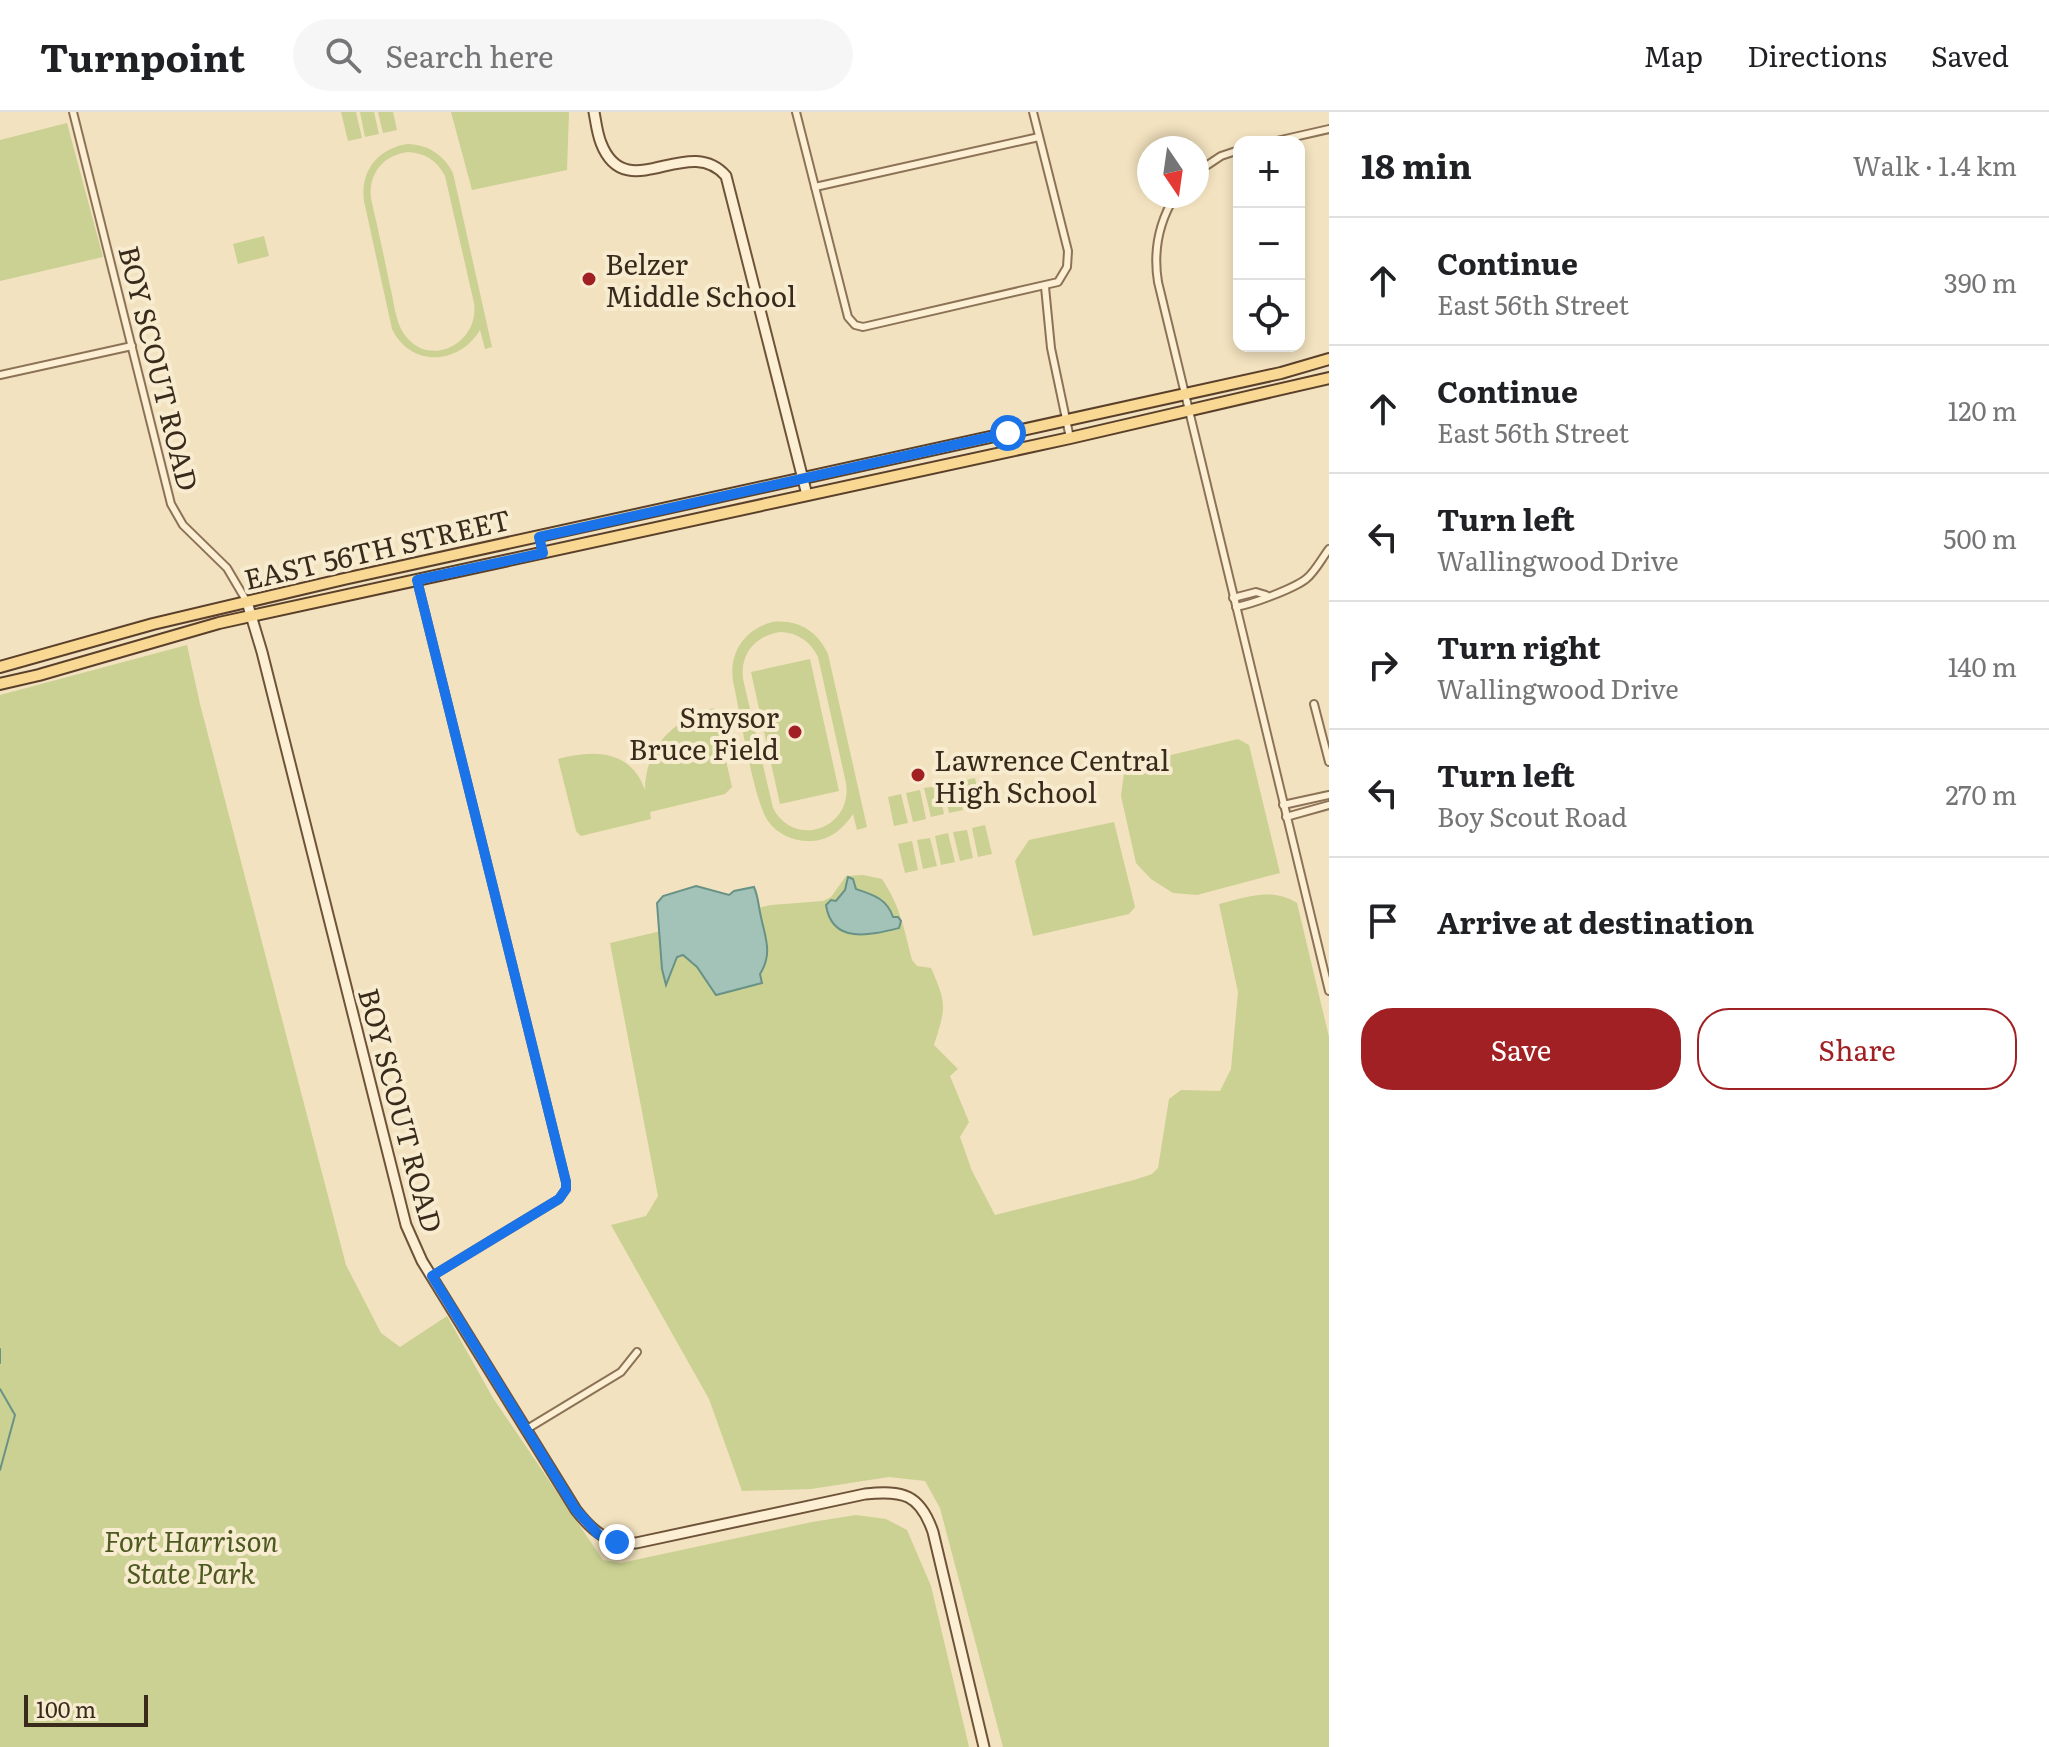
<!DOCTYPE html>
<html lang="en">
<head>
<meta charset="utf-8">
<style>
	body { margin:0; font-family:Literata,serif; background:#f6f6f6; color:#202124 }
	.controls { position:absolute; right:24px; top:24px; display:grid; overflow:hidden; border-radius:16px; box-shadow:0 4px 12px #0003 }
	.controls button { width:72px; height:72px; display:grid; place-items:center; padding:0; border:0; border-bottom:2px solid #e0e0e0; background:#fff; color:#202124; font:40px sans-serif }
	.compass { position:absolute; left:1137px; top:24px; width:72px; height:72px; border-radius:50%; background:#fff; box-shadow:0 4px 12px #0003; rotate:167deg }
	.scale { position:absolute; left:24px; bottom:20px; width:124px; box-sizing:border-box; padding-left:8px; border:4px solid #3a2a1c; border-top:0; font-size:22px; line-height:28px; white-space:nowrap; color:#3a2a1c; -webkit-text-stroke:6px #f8ecd0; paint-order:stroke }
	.stop { position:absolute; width:24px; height:24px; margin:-18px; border:6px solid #1a73e8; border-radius:50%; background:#fff }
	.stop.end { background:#1a73e8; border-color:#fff; box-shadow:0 2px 8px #0008 }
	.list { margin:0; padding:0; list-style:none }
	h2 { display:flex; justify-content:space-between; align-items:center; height:104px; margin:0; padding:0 32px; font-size:34px }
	h2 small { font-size:26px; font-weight:400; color:#757577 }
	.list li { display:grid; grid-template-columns:52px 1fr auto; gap:24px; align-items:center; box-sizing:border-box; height:128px; padding:0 32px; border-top:2px solid #e0e0e0 }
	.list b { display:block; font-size:30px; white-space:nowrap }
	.list p { margin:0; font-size:26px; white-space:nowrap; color:#757577 }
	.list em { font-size:26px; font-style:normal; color:#757577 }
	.actions { display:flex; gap:16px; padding:24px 32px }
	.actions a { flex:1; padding:18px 0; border:2px solid #a12023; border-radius:32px; text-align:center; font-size:28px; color:#a12023 }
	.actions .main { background:#a12023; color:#fff }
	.icon { flex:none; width:44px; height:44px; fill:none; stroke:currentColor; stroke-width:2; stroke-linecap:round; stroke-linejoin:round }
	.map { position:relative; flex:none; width:1329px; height:1635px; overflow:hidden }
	header { display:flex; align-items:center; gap:48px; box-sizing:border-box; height:112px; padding:0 40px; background:#fff; border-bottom:2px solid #e0e0e0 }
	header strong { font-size:38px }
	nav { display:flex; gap:44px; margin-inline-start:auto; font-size:28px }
	.search { width:560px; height:72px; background:#f6f6f6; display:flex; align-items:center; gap:20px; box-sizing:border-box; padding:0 28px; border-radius:44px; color:#757577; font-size:30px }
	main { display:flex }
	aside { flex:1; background:#fff }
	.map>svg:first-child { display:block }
	.green { fill:#cad192; fill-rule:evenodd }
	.water { fill:#a3c3b9; stroke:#699287; stroke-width:2 }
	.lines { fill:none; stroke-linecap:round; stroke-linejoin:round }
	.stream { stroke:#699287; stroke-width:2 }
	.street-casing { stroke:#8c7256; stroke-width:10 }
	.secondary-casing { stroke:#6e5339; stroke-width:13 }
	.primary-casing { stroke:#5a402b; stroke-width:14 }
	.street { stroke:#fcefd3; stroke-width:6 }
	.secondary { stroke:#fcefd3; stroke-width:9 }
	.primary { stroke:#f9d894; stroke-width:10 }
	.route { stroke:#1a73e8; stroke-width:10 }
	.poi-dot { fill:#a12023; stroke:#f8ecd0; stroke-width:3 }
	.labels { text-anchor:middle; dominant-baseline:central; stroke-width:8; stroke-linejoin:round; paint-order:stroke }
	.poi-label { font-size:28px; fill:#3a2a1c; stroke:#f8ecd0; text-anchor:start }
	.street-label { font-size:28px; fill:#3a2a1c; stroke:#f8ecd0 }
	.park-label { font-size:28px; font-style:italic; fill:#4c5920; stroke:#f8ecd0 }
</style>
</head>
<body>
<header>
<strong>Turnpoint</strong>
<div class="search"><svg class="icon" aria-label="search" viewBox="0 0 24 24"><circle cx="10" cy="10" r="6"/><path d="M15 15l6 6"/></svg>Search here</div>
<nav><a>Map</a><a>Directions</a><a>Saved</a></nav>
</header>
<main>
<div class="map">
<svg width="1329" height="1635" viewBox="0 0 1329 1635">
	<rect width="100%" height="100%" fill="#f2e2bf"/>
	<!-- green -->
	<g class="green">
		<path d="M341,0H356L362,26L348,29Z"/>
		<path d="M360,0H374L379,22L365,25Z"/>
		<path d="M378,0H393L397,18L383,21Z"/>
		<path d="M451,0H569L567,58L472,78Z"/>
		<path d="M67,11L103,145L0,169V28Z"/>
		<path d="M408,32C428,33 443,42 453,61L492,235L485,237L480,218C459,253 411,256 392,217L364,89C360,59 378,36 408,32ZM408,40C425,41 437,48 445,64L474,191C480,231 429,258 404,222C395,209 394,189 390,174C384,145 378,116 371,87C368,62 383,43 408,40Z"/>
		<path d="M264,124L269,144L238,152L233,132Z"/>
		<path d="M772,510C797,507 817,518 828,542L867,715L857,718L853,702C843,717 830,728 812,729C795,730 778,723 768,709C753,687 740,600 733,569C729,541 744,518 772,510ZM781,520C798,521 810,529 818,545L846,671C853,717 794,737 773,696L743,567C740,541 756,523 781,520Z"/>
		<path d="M187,533L200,592L346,1153L381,1221L400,1235L447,1204L493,1286L603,1448L621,1451L812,1410L856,1403L886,1407L907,1418L931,1474L969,1635H0V583Z"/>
		<path d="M810,547L839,679L780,692L751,560Z"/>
		<path d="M714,596L732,675L725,682L650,700L651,707L581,724L576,719L558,647C594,637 631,638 645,678C645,635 674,607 714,596Z"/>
		<path d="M1238,627L1249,633L1280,761L1197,783L1173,781L1151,767L1136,751L1121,684L1125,654Z"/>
		<path d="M975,666L981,695L968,698L961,669Z"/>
		<path d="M956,669L963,698L949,701L943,672Z"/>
		<path d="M938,674L944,702L931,705L924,676Z"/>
		<path d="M920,678L926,707L913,710L906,681Z"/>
		<path d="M901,682L908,711L894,714L888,685Z"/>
		<path d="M1114,710L1135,795L1129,802L1033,824L1015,749L1029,728Z"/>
		<path d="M985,713L992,742L978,745L972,716Z"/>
		<path d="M967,718L973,746L960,749L953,720Z"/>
		<path d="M948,721L955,750L941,753L935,724Z"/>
		<path d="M930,726L937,754L923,757L917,728Z"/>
		<path d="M912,729L918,758L905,761L898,732Z"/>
		<path d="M863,763L882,767C900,794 904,816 912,848L917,854L931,856C947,892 946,895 934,933L958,957L950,964L969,1010L960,1025L972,1059L995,1103L1134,1068L1152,1062L1158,1056L1169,987L1181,978L1220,979L1231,957L1238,880L1219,792C1246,785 1272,775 1297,791L1329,925V1635H1003L940,1396L925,1369L889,1365L811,1377L742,1379L709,1287L611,1113L646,1104L658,1084L610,831L771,793L823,789L831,785L846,764Z"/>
	</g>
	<!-- water -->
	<g class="water">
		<path d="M848,765L853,767L856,777C874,783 887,787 893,805H898L901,809L899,816C871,823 832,833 826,793L831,788L836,789L845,778Z"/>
		<path d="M696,774L729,783L734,779L754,775C758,784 758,791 760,800C764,823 774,840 760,862L762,871L716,883L697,855L683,843L677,845L666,873L662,857L657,791L663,784Z"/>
	</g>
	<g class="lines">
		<!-- stream -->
		<g class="stream">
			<path d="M0,1237V1251"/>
			<path d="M0,1277L15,1303L0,1358"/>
		</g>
		<defs>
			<g id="street">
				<path d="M73,0L171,392L183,413L227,456L247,490"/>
				<path d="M796,0L848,205L855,213L863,215L1058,170L1067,155L1068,139L1033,0"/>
				<path d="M1272,30L1329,17"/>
				<path d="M1197,60L1221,44L1239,38"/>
				<path d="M815,75L1039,25"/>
				<path d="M1175,84C1159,110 1153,139 1158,170L1329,879"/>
				<path d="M1045,175L1051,236L1070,326"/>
				<path d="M0,263L132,234"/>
				<path d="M417,468L566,1070V1077L559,1087L432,1164"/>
				<path d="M1233,486L1256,480L1266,483"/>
				<path d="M1236,495C1252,492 1293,477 1306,467C1315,460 1322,446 1329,437"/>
				<path d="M1314,592L1329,650"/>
				<path d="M1283,693L1329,683"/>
				<path d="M1286,705L1329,693"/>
				<path d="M527,1317L621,1260L637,1240"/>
			</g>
			<g id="secondary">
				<path d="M594,0C596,10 597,21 601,31C626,96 688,20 726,64L807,383"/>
				<path d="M247,490L262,540L406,1113L422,1149L576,1398C593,1420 608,1432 636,1431L865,1382C903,1378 920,1382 933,1420L984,1635"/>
			</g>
			<g id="primary">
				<path d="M0,555L153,512L344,467L1281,261L1329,247"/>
				<path d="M0,572L39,563L219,511L1070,326L1329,266"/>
			</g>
		</defs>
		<!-- street casing -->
		<use href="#street" class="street-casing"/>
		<!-- secondary casing -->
		<use href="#secondary" class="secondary-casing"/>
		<!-- primary casing -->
		<use href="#primary" class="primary-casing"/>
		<!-- street -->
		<use href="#street" class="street"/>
		<!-- secondary -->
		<use href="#secondary" class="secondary"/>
		<!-- primary -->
		<use href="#primary" class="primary"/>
	</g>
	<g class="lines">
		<!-- route -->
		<path class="route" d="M617,1430L598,1422L576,1398L432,1164L559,1087L566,1077V1070L417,468L543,441L539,425L1008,321"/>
	</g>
	<!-- markers -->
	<g class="poi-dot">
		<circle cx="589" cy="167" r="8"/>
		<circle cx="795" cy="620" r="8"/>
		<circle cx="918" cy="663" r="8"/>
	</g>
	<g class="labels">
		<!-- poi labels -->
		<g class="poi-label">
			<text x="605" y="151">Belzer<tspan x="605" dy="32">Middle School</tspan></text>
			<text x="779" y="604" text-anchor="end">Smysor<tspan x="779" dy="32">Bruce Field</tspan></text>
			<text x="934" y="647">Lawrence Central<tspan x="934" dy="32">High School</tspan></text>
		</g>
		<!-- street labels -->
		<g class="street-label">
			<text transform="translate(160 256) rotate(76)">BOY SCOUT ROAD</text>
			<text transform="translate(377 436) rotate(-13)">EAST 56TH STREET</text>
			<text transform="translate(402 998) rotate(75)">BOY SCOUT ROAD</text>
		</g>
		<!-- park labels -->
		<g class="park-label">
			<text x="191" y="1428">Fort Harrison<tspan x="191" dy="32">State Park</tspan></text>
		</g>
	</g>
</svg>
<div class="controls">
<button>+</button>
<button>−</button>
<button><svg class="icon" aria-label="locate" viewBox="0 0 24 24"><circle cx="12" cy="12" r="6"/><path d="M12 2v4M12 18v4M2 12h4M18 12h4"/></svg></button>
</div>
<svg class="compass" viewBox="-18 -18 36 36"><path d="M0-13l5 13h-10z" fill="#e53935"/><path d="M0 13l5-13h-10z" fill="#757577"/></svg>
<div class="scale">100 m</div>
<div class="stop" style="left:1008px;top:321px"></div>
<div class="stop end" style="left:617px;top:1430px"></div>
</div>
<aside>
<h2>18 min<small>Walk · 1.4 km</small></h2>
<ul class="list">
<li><svg class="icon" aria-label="ahead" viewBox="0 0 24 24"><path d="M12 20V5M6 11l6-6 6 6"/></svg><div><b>Continue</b><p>East 56th Street</p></div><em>390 m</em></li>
<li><svg class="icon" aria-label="ahead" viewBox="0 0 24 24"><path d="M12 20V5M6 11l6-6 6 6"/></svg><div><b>Continue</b><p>East 56th Street</p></div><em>120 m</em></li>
<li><svg class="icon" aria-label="left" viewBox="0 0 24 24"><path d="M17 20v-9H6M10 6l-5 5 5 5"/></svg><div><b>Turn left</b><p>Wallingwood Drive</p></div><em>500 m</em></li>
<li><svg class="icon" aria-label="right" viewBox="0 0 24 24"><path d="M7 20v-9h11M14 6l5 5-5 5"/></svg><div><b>Turn right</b><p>Wallingwood Drive</p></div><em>140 m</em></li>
<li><svg class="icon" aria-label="left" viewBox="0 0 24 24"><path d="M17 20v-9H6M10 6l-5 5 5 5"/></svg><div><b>Turn left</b><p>Boy Scout Road</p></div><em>270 m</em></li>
<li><svg class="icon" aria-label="arrive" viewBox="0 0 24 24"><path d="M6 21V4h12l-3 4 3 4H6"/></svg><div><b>Arrive at destination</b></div></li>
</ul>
<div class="actions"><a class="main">Save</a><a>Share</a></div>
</aside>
</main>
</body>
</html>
